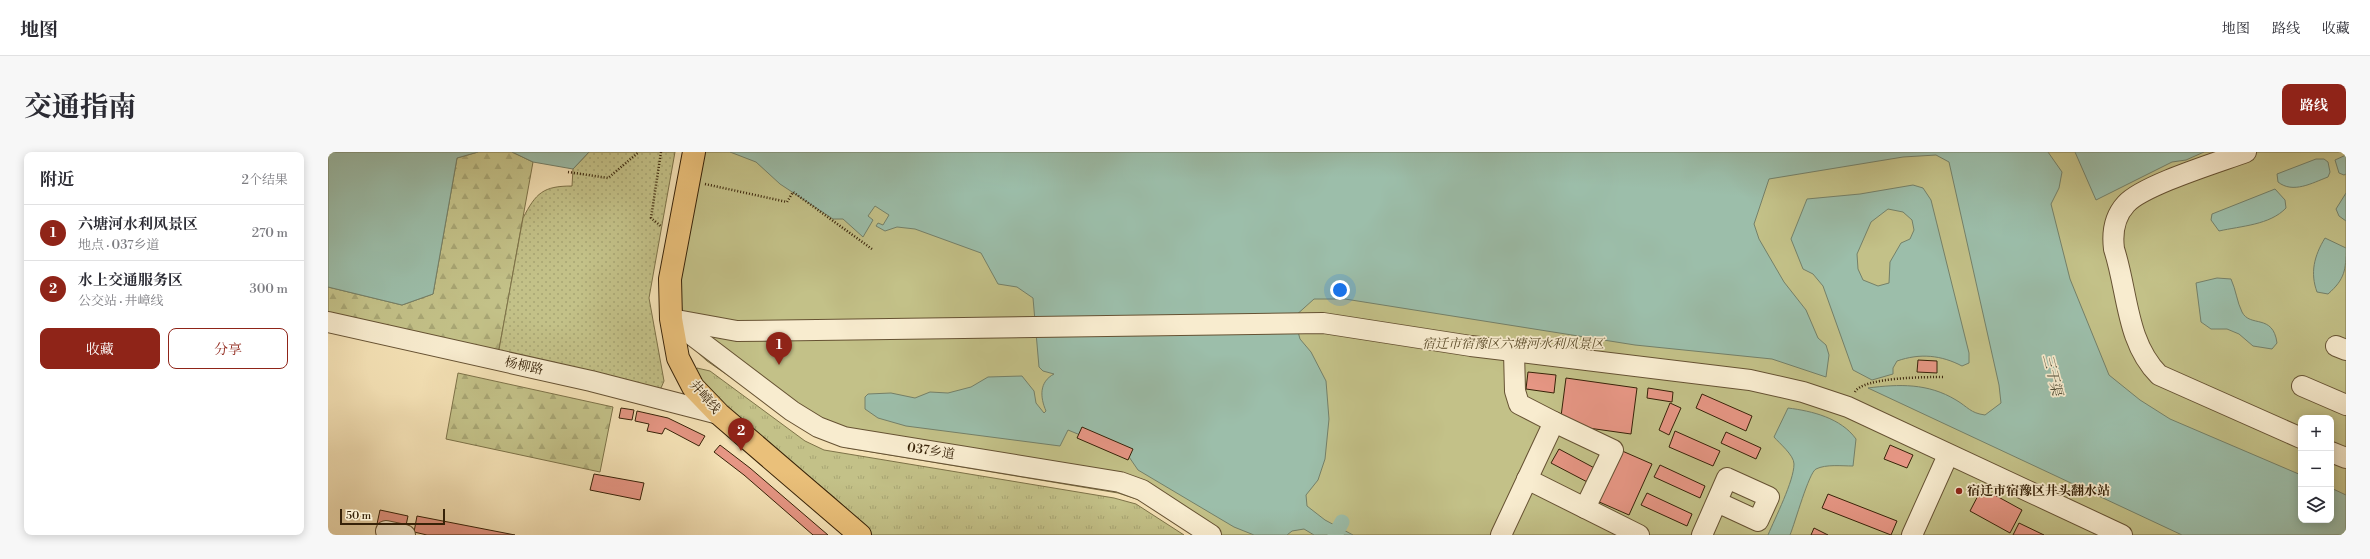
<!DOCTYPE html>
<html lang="zh">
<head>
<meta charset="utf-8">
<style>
	body { margin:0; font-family:"Libre Bodoni","Noto Serif SC",serif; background:#f7f7f7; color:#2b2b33 }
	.controls { position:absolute; right:12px; bottom:12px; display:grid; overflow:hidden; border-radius:8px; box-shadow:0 2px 10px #0003 }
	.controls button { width:36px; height:36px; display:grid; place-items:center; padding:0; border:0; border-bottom:1px solid #e1e1e2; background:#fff; color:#2b2b33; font:20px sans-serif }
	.scale { position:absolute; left:12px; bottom:10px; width:105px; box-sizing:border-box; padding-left:4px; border:2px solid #372208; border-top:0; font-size:11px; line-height:14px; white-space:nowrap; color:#372208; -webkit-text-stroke:3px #f8eccf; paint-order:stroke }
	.you { position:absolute; left:1012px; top:138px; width:14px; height:14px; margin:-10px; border:3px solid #fff; border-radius:50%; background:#1a73e8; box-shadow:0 0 0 6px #1a73e833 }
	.badge { display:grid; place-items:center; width:26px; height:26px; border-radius:50%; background:#8f2418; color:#fff; font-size:13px; font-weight:700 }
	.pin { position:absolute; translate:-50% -33px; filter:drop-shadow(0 1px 2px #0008) }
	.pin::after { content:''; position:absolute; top:21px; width:14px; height:12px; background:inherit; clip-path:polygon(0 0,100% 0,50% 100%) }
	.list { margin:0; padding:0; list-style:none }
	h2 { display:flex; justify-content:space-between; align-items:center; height:52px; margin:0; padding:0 16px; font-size:17px }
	h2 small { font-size:13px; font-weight:400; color:#7c7c81 }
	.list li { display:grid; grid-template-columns:26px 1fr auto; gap:12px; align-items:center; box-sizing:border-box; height:56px; padding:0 16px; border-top:1px solid #e1e1e2 }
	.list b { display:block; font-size:15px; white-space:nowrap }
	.list p { margin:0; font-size:13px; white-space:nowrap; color:#7c7c81 }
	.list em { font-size:13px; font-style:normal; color:#7c7c81 }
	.actions { display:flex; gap:8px; padding:12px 16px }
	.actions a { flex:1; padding:9px 0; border:1px solid #8f2418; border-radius:8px; text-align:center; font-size:14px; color:#8f2418 }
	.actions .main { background:#8f2418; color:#fff }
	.icon { flex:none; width:22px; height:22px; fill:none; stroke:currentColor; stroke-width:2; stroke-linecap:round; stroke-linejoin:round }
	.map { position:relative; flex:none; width:2018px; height:383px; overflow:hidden; border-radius:8px }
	header { display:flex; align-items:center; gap:24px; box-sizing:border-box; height:56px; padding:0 20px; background:#fff; border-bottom:1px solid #e1e1e2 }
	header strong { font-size:19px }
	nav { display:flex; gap:22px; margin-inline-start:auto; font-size:14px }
	.intro { display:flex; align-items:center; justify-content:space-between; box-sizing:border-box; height:96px; padding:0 24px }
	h1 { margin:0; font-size:28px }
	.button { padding:10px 18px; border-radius:8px; background:#8f2418; color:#fff; font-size:14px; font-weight:700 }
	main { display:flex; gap:24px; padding:0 24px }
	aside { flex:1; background:#fff; border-radius:8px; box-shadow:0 2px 10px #0003 }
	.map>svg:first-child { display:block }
	.grass { fill:url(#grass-tufts); stroke:#7d7248 }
	.forest { fill:url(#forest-firs); stroke:#7d7248 }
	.park { fill:#c3c188; stroke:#7d7248; fill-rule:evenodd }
	.garden { fill:url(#garden-dots); stroke:#7d7248 }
	.water { fill:#9cbeaa; stroke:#748069; fill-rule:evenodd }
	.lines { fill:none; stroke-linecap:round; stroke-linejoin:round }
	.canal { stroke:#9cbeaa; stroke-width:15 }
	.building { fill:#e69684; stroke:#372208 }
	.minor-casing { stroke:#665233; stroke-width:22 }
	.major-casing { stroke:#372208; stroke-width:24 }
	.path { stroke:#372208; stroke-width:2.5; stroke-dasharray:1 2; stroke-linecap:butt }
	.minor { stroke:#f8eccf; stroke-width:20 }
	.major { stroke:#eac07a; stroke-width:22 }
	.poi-dot { fill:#8f2418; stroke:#f8eccf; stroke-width:1.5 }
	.labels { text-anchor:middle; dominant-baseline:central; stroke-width:3.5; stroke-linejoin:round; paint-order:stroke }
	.park-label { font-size:13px; font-style:italic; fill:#5a4a28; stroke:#f8eccf }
	.street-label { font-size:13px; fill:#372208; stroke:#f8eccf }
	.poi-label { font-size:13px; font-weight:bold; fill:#372208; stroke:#f8eccf; text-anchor:start }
	.water-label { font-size:14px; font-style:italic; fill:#555139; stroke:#f8eccf }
</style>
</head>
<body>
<header>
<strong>地图</strong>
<nav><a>地图</a><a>路线</a><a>收藏</a></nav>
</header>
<div class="intro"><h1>交通指南</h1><a class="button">路线</a></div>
<main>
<aside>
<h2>附近<small>2个结果</small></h2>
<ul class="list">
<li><span class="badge">1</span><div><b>六塘河水利风景区</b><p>地点 · 037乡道</p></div><em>270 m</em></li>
<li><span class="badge">2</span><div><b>水上交通服务区</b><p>公交站 · 井嶂线</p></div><em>300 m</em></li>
</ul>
<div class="actions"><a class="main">收藏</a><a>分享</a></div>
</aside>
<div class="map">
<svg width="2018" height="383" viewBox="0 0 2018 383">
	<defs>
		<pattern id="grass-tufts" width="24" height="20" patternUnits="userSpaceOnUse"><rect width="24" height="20" fill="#c3c188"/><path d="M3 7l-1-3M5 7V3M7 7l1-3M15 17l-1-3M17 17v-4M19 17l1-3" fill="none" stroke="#a8a674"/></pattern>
		<pattern id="forest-firs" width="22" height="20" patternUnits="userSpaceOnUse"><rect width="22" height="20" fill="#c3c188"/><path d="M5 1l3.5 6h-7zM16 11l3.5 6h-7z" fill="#a8a674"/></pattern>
		<pattern id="garden-dots" width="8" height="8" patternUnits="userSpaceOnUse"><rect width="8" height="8" fill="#c3c188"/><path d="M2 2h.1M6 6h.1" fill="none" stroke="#a8a674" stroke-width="1.8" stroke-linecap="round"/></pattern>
	</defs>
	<rect width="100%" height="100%" fill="#f4e1b5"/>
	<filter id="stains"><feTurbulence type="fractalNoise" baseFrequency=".005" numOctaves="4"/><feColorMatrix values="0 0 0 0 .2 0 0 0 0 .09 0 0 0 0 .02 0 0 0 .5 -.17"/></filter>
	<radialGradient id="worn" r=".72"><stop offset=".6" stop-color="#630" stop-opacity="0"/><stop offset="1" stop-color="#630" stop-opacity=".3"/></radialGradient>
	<!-- grass -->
	<path class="grass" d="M369,216L382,219L477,289L496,298L786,346L808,352L856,383H539L523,361L506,345L396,255L367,222Z"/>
	<!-- forest -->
	<g class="forest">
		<path d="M150,0H184L205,10L170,203L0,162V135L74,153L105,142L129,6Z"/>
		<path d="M130,221L285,255L272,320L118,287Z"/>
	</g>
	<!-- park -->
	<path class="park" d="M375,0H2018V383H871L823,352L790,341L520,296L487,283L379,209L366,197L354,159L351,131ZM1973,266H2003V368H1973Z"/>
	<!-- garden -->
	<path class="garden" d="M261,0H347L321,146L336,229L333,236L326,238L170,203L195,66C208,41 215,34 244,34L245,17Z"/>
	<!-- water -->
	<g class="water">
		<path d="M0,0H150L129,6L105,142L74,153L0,135Z"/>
		<path d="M184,0H261L245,17L205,10Z"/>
		<path d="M402,0H1720L1734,20L1731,36L1723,52L1742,127L1781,223L1812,248L1842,267L1973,323V368H2003V336L2018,343V383H1854L1540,236C1571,232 1600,231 1628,248C1640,255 1642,261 1657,263L1673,251L1671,233L1621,10L1608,3L1575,5L1441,27L1426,72L1431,87L1456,130L1478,158L1490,186L1498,193L1501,203L1498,225L1444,207L1307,193L1017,147H986L966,165L972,187L983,200L998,229L1001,267L997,307L990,328L978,343L979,354L997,368L1025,383H986L976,377L964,379L959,383H926L906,375L810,318L799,302L740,278L732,294L578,274L550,266L537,257V245L540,242L563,241L587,246L602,240L620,241L643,235L660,225L694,224L706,239L708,251L716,261L718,259C712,245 711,230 726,222L715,219L711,215L705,146L689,135L670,132L653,101L587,77L569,75L557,79L548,74L550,71L555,73L561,63L547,54L540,64L545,68L535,85L515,67H505L452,32L428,10Z"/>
		<path d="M1747,0H1876L1858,8L1844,10L1768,48Z"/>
		<path d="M2018,3V22L2016,23L2011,21L2007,8Z"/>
		<path d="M1988,7H1996L2000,10L2002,20L2000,25C1984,31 1965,42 1950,30L1949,22Z"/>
		<path d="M1585,33L1595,36L1603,48L1641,201V211L1634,214C1613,203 1592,201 1569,209L1565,216V222L1544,228L1525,218L1495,134L1485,122L1475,117L1463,87L1479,47L1532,42ZM1560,57L1575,60L1584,68L1586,78L1582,87L1573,91L1562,110L1561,131L1550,134L1535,128L1530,117L1529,102L1543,70Z"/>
		<path d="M1947,37L1957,48L1958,56C1942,73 1913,74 1891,79L1883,68L1884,62Z"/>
		<path d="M2018,41V69L2011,64L2008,57Z"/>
		<path d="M1997,86L2018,96C2018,118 2017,127 2000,142L1989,140C1982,121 1986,104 1997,86Z"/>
		<path d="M1889,126L1903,127C1908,138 1909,150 1914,160C1922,176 1945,161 1949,191L1944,197L1925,194L1911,182L1899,177H1883L1873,170L1868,131Z"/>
		<path d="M1460,256C1484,259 1513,266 1528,287L1525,314C1514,314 1498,312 1488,317C1481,320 1467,371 1462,383H1440C1447,366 1466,329 1466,312C1466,303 1451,291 1446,285Z"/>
	</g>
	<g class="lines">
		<!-- canal -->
		<path class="canal" d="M1007,383L1014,370"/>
	</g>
	<!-- building -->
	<g class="building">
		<path d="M1590,208L1609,209V221L1589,220Z"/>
		<path d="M1200,220L1228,223L1226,241L1198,237Z"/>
		<path d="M1238,226L1309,236L1303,282L1232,272Z"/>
		<path d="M1320,236L1345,240L1344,250L1319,246Z"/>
		<path d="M1374,242L1424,264L1418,279L1368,256Z"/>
		<path d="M1342,251L1353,256L1341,283L1331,278Z"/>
		<path d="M293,256L306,258L304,268L291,266Z"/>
		<path d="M309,259L340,266L377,284L371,294L337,276L334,282L319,279L321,272L307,269Z"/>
		<path d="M754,275L805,297L800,308L749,286Z"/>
		<path d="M1347,279L1392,299L1385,314L1341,295Z"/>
		<path d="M1398,280L1433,296L1428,307L1393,291Z"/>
		<path d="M392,293L422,316L500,383H485L416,323L386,300Z"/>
		<path d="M1562,293L1585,303L1579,316L1556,307Z"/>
		<path d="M1231,297L1272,319L1265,333L1223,311Z"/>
		<path d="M1292,298L1324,312L1301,363L1269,349Z"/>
		<path d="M1332,313L1377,334L1372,346L1326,325Z"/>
		<path d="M266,322L316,331L312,348L262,338Z"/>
		<path d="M1654,336L1694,358L1682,381L1642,359Z"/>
		<path d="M1319,341L1364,362L1359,374L1313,353Z"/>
		<path d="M1500,342L1569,369L1563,383L1494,356Z"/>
		<path d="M52,358L80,364L77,378L49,372Z"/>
		<path d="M89,364L187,383H99L86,380Z"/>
		<path d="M1691,371L1716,383H1685Z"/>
		<path d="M1486,376L1500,383H1483Z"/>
	</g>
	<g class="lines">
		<defs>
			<g id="minor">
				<path d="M1918,0C1891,10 1815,33 1798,52C1786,65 1784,81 1786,97C1800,140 1798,190 1831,223L1973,286"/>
				<path d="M343,167L409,179L995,171L1143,194L1422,228L1475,240L1520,255L1794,383"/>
				<path d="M0,170L263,229L391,262"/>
				<path d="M348,171L464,259L490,275L516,285L792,330L814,338L883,383"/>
				<path d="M2008,194L2018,198"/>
				<path d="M1974,234L2018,253"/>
				<path d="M1226,270L1285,298L1257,356"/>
				<path d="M2003,300L2018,306"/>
				<path d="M1199,327L1311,383"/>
				<path d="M58,379L77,383"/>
				<path d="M1173,383L1226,270L1191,252L1187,239L1186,200"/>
				<path d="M1374,383L1399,326L1441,345L1430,369L1389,350"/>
				<path d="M1584,383L1620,303"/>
			</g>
			<path id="major" d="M366,0L342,127L343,167L350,206L365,235L391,262L532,383"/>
		</defs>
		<!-- minor casing -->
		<use href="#minor" class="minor-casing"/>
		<!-- major casing -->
		<use href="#major" class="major-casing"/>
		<!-- path -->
		<g class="path">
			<path d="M333,0L323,66L334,75"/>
			<path d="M240,20L280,26L311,0"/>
			<path d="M377,32L459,50L465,40L544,97"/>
			<path d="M1527,240C1535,225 1599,225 1616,225"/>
		</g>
		<!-- minor -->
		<use href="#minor" class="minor"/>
		<!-- major -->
		<use href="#major" class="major"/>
	</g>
	<!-- markers -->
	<circle class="poi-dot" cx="1631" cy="339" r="4"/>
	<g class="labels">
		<!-- park labels -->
		<g class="park-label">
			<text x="1185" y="192">宿迁市宿豫区六塘河水利风景区</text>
		</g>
		<!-- street labels -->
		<g class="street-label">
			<text transform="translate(196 214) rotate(13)">杨柳路</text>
			<text transform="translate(377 245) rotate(49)">井嶂线</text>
			<text transform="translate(603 299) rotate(9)">037乡道</text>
		</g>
		<!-- poi labels -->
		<g class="poi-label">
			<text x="1639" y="339">宿迁市宿豫区井头翻水站</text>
		</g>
		<!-- water labels -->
		<g class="water-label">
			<text transform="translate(1724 223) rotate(76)">三干渠</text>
		</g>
	</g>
	<rect width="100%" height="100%" filter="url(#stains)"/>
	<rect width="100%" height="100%" fill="url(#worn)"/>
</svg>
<div class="controls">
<button>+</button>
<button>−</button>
<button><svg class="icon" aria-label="layers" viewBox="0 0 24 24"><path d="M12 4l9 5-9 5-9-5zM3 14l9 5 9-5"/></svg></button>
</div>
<div class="scale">50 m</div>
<div class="you"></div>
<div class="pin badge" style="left:451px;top:213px">1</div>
<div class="pin badge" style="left:413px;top:299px">2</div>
</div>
</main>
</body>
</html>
